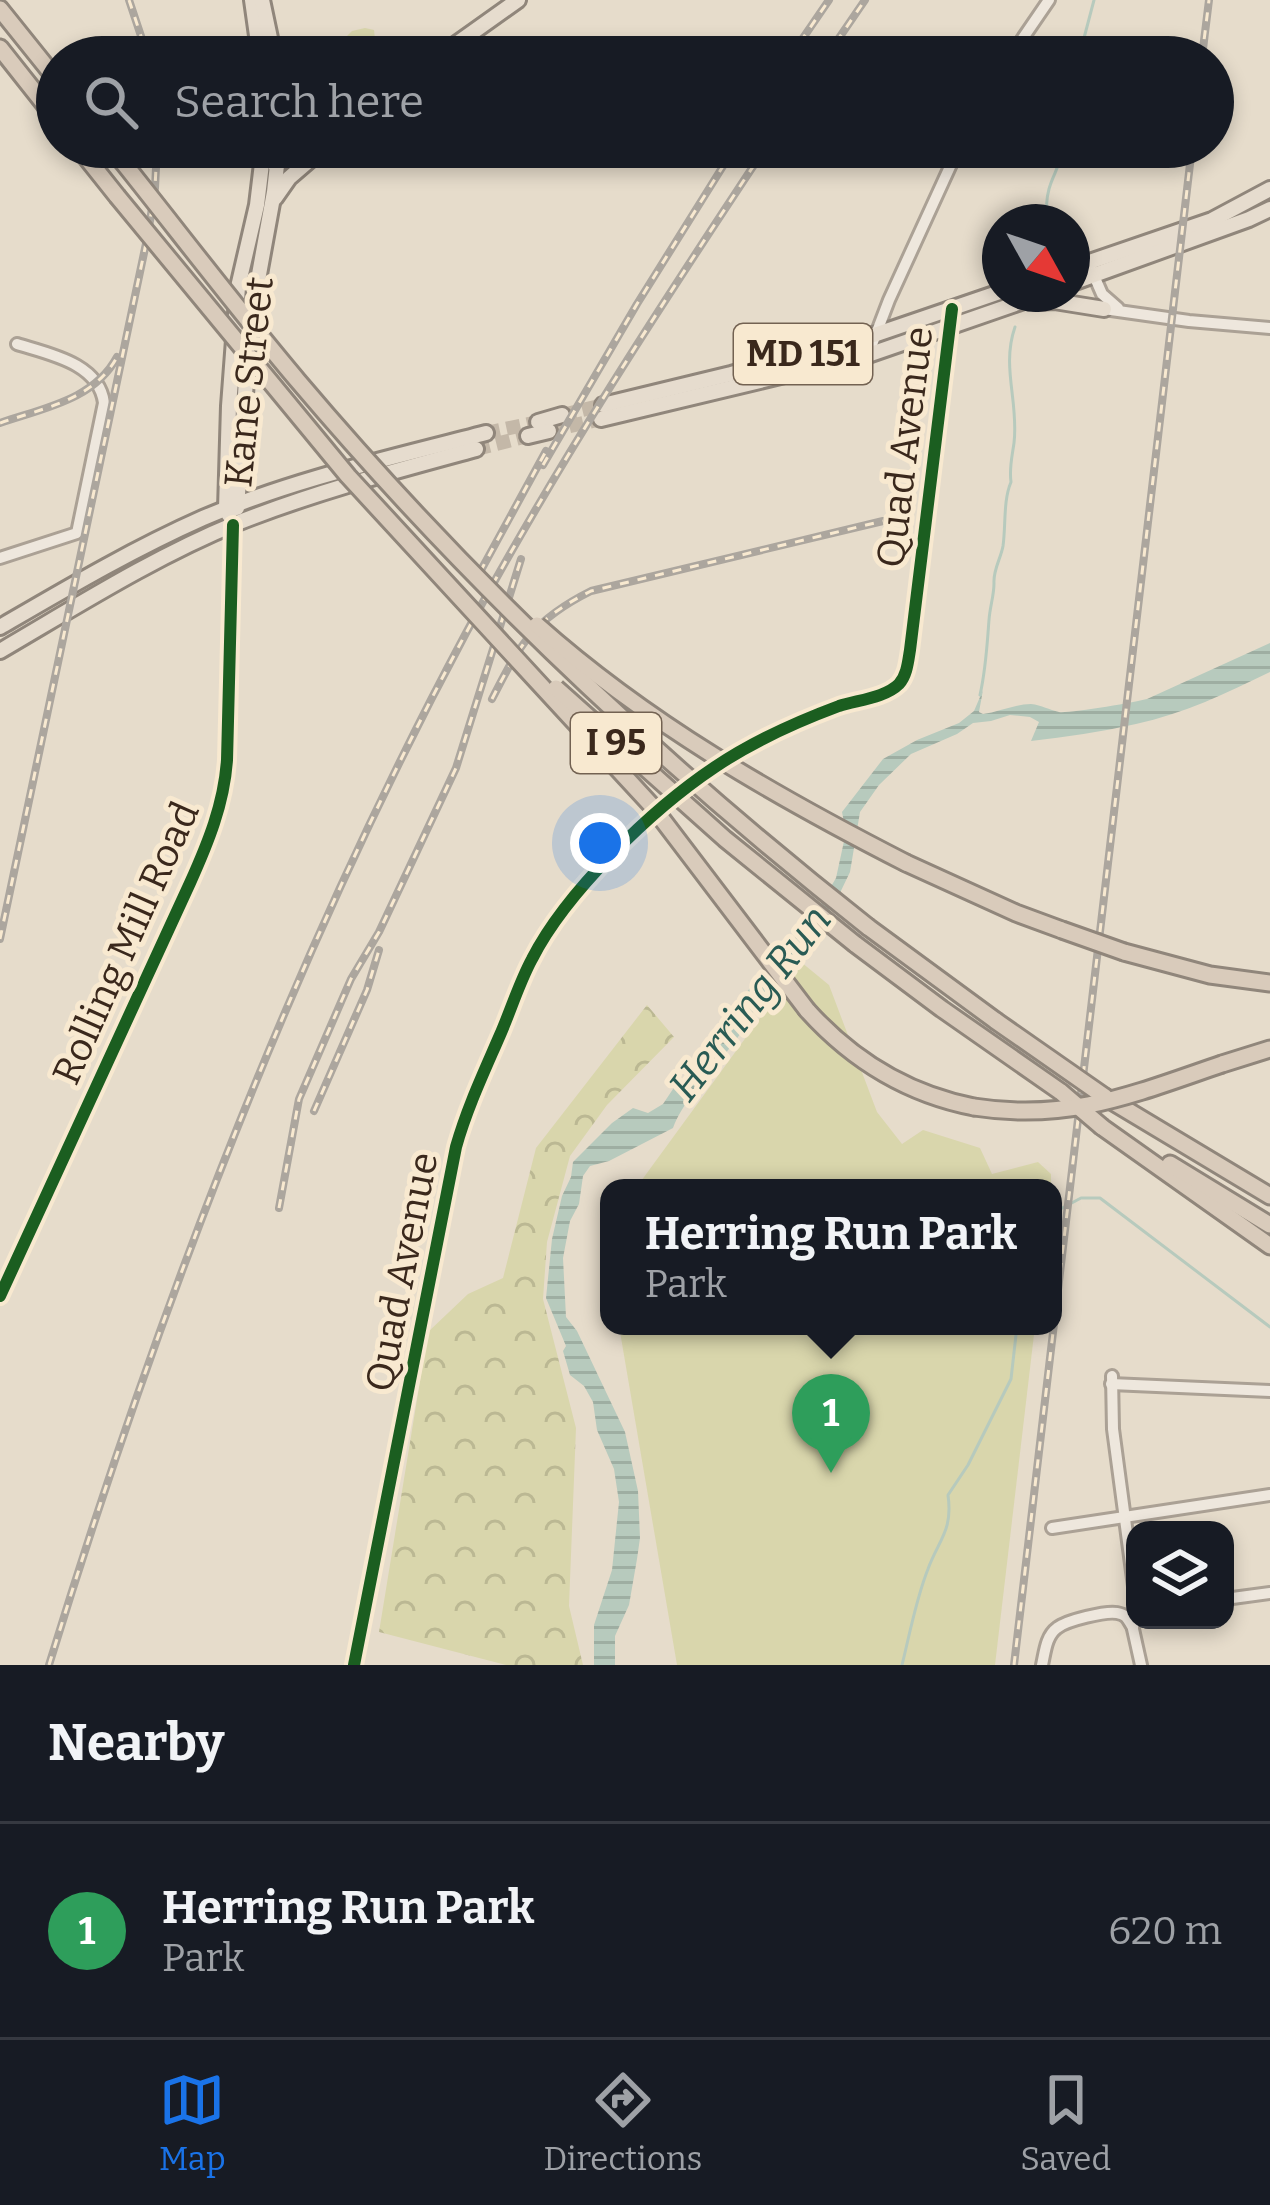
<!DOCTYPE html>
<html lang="en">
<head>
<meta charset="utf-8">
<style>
	body { margin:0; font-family:Bitter,serif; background:#20242c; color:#f1f3f6 }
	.controls { position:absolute; right:36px; bottom:36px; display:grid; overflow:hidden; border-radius:24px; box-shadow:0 6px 18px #0003 }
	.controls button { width:108px; height:108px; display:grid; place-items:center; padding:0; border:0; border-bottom:3px solid #363941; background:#171b24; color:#f1f3f6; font:60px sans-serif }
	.compass { position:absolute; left:982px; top:204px; width:108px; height:108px; border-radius:50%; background:#171b24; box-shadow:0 6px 18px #0003; rotate:130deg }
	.you { position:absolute; left:600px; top:843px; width:42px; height:42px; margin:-30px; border:9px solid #fff; border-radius:50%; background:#1a73e8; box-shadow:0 0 0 18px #1a73e833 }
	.badge { display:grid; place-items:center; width:78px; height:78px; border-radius:50%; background:#1a73e8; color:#fff; font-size:39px; font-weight:700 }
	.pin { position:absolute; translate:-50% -99px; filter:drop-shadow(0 3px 6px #0008) }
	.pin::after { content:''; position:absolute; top:63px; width:42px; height:36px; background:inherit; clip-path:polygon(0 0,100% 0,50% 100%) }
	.popup { position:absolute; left:600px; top:1179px; width:462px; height:156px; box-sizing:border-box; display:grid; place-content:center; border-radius:24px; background:#171b24; filter:drop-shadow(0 3px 9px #0005); font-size:39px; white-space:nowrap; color:#9ea1a6 }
	.popup b { font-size:45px; color:#f1f3f6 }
	.popup::after { content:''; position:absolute; left:50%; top:100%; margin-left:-24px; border:24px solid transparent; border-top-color:#171b24 }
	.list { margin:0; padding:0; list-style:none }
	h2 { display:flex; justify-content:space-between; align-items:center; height:156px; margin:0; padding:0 48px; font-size:51px }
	h2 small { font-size:39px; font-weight:400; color:#9ea1a6 }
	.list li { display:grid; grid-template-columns:78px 1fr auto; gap:36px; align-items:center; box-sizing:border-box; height:216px; padding:0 48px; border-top:3px solid #363941 }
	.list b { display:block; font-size:45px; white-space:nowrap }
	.list p { margin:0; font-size:39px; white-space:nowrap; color:#9ea1a6 }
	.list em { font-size:39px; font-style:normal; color:#9ea1a6 }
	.icon { flex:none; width:66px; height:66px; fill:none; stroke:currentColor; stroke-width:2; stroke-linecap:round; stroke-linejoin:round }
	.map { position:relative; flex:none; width:1270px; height:1665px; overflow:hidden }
	.search { position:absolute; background:#171b24; box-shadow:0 6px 18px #0003; left:36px; right:36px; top:36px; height:132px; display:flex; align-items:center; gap:30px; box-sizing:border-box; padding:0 42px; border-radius:66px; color:#9ea1a6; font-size:45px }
	.sheet { height:372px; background:#171b24 }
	nav { display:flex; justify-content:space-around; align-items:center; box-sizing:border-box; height:168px; border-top:3px solid #363941; background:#171b24; font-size:33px; color:#9ea1a6 }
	nav a { display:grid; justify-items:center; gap:6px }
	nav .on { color:#1a73e8 }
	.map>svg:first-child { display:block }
	.forest { fill:url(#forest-crowns) }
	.park { fill:#d9d6ac }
	.water { fill:url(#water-rules) }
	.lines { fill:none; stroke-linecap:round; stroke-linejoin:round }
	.stream { stroke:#b7cabd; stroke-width:3 }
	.major-tunnel { stroke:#c4b8a8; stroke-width:14; stroke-dasharray:14 7; stroke-linecap:butt }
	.minor-casing { stroke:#aba195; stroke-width:16 }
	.major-casing { stroke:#90867b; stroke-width:20 }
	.highway-casing { stroke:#90867b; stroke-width:21 }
	.minor { stroke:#eee7dd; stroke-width:10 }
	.major { stroke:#e6dcce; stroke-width:14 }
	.highway { stroke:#d9cbbb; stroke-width:15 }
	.rail-casing { stroke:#aca69e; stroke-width:8 }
	.rail { stroke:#f8e9d0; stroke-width:3; stroke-dasharray:9; stroke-linecap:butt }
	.highway-bridge-casing { stroke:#90867b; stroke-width:21; stroke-linecap:butt }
	.highway-bridge { stroke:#d9cbbb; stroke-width:15 }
	.cycleway-casing { stroke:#f8e9d0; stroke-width:20 }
	.cycleway { stroke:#1b5e20; stroke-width:12 }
	.labels { text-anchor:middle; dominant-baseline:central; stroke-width:10; stroke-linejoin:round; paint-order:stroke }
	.shield { fill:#f8e9d0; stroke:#736252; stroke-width:3 }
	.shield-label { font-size:36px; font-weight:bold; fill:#3a281c }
	.street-label { font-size:39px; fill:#3a281c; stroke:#f8e9d0 }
	.water-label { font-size:42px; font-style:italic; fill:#295b54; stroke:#f8e9d0 }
</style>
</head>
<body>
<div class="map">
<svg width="1270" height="1665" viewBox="0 0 1270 1665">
	<defs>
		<pattern id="forest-crowns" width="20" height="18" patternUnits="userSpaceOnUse" patternTransform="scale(3)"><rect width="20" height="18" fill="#d9d6ac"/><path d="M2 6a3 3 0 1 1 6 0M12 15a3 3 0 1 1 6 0" fill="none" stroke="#bbb893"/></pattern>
		<pattern id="water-rules" width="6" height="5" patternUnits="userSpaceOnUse" patternTransform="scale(3)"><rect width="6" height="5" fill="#b7cabd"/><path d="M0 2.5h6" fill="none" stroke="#9eaea2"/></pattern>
	</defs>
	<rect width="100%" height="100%" fill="#e6dccb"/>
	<!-- forest -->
	<path class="forest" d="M647,1005L674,1037L607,1105L570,1156L547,1242L543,1299L576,1428L569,1606L583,1665H506L379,1632L428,1332L468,1294L503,1278L536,1148Z"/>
	<!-- park -->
	<g class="park">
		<path d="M365,28L374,30L377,57H342L341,42L352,31Z"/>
		<path d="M801,962L829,985L877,1112L902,1144L923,1130L980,1148L992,1174L1038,1162L1051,1174V1188H636Z"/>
		<path d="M619,1326H1035L995,1665H677Z"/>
	</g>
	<!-- water -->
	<path class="water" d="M1270,643V672C1227,693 1183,714 1136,724C1101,732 1066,737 1031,741L1039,722L1030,717L1010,715L991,721L973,723L957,734L911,754L879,785L860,812L850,872L838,897L812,937L791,958L762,998L741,1033L722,1058L720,1066C702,1080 681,1106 673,1128L609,1161L590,1166L583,1176L579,1204L570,1221L563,1258L566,1317L577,1331L625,1432L638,1491L640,1538L637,1559L629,1605L615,1636V1665H594V1625L612,1570L619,1502L614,1469L597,1430L593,1402L584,1386L570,1375L563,1351L566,1346L546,1298L552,1239L562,1196L571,1177L573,1162L612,1123L633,1108L648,1113L663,1104L675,1086L692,1070L731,1012L772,960L790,941L805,931L836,878L846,832L842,812L883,759L917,740L959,723L974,711L983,690L979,712L983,714C999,712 1015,704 1031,704C1042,705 1049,710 1059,712C1066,714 1137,702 1147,699Z"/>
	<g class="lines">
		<!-- stream -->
		<g class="stream">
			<path d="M1079,57L1094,0"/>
			<path d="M1047,222C1046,211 1046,200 1049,189C1053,174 1062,163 1062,147"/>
			<path d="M980,695C986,669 987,645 989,620C990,606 994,596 994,583C993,570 1001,558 1003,546C1006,525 1003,501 1011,482C1009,468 1012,457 1014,443C1019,402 1001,367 1015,327"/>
			<path d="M1053,1213L1081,1198H1100L1270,1327"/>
			<path d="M902,1665C910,1633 916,1599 928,1569C939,1539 953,1531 948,1495L968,1465L1011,1379L1017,1326"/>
		</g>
		<!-- major-tunnel -->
		<g class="major-tunnel">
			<path d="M562,415L603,405"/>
			<path d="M549,431L601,419"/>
			<path d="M486,433L538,422"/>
			<path d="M476,449L528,436"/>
		</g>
		<defs>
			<g id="minor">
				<path d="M1010,57L1049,0"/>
				<path d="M1092,271L1102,294L1118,308"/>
				<path d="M1104,309L1189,321L1270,328"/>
				<path d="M868,355L889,300L959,147"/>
				<path d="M0,558L77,533L104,403C99,363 49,354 17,344"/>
				<path d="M0,1296L190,883C208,843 224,804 227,760L233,525"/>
				<path d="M1112,1376L1113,1429L1135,1594L1133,1629L1141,1665"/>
				<path d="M1111,1384L1270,1391"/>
				<path d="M1052,1528L1270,1495"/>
				<path d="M1225,1599L1270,1593"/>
				<path d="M354,1665L456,1147C467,1108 484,1072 500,1035C511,1010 519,983 532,959C566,892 652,809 715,767C752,742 796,722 839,706C857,700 885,698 899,684C907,675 908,662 910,650L950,325"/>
				<path d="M1042,1665C1045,1652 1046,1636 1057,1628C1067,1620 1106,1611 1117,1613C1127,1615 1127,1618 1132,1626"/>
			</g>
			<g id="major">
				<path d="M252,0L260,57"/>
				<path d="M262,0L274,57"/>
				<path d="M438,57L518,0"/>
				<path d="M275,165L307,147"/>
				<path d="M275,198L289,178L325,147"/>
				<path d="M1072,268L1212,220L1270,189"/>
				<path d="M1072,283L1249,219L1270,209"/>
				<path d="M1036,302L1054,301L1104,309"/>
				<path d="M603,405L731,374L877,334L1000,292"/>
				<path d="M601,419L868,355L1044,294"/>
				<path d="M538,422L562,415"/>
				<path d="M528,436L549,431"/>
				<path d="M237,508L250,324L274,192L279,147"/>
				<path d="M229,515L226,509L229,406L238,287L257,205L264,147"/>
				<path d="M0,627C67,588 133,549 203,518C294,479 391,458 486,433"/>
				<path d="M0,651C77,606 154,557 237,523C315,492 395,471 476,449"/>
			</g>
			<g id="highway">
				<path d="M0,9L57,80"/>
				<path d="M0,48L57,120"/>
				<path d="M78,147L117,196"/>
				<path d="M111,147L122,161"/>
				<path d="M906,863L1016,913L1062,930"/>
				<path d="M868,927L996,1021"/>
				<path d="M855,944L942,1009L1061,1092"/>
				<path d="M1124,952L1210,975L1270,983"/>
				<path d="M807,1010C852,1060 907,1094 974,1107"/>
				<path d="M1222,1064L1270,1049"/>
				<path d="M1105,1097L1270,1196"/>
				<path d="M1102,1127L1270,1246"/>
				<path d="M1170,1164L1270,1225"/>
			</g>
		</defs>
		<!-- minor casing -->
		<use href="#minor" class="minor-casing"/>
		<!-- major casing -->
		<use href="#major" class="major-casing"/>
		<!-- highway casing -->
		<use href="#highway" class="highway-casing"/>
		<!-- minor -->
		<use href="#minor" class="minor"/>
		<!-- major -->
		<use href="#major" class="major"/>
		<!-- highway -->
		<use href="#highway" class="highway"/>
		<defs>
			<g id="rail">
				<path d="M129,0L148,57"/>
				<path d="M790,57L829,0"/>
				<path d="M826,57L865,0"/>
				<path d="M1202,57L1209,0"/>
				<path d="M0,423C43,408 94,400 117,357"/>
				<path d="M543,465L637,304L735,147"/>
				<path d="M480,572L546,451"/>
				<path d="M492,699C520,644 533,620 591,591L883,521"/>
				<path d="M0,939L148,234L155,188L157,147"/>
				<path d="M314,1111L367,990L379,950"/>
				<path d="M279,1208L299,1099L351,979L379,932L456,768L521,559"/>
				<path d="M49,1665C157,1313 292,958 466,633C556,466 661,305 766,147"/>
				<path d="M1014,1665L1192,147"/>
			</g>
		</defs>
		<!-- rail casing -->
		<use href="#rail" class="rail-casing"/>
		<!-- rail -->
		<use href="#rail" class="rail"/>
		<defs>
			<g id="highway-bridge">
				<path d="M122,161C181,235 238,310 298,381C469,583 661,764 868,927"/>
				<path d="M117,196L348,476L652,806L807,1010"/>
				<path d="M537,625C647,723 775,796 906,863"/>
				<path d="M556,688L725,839L855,944"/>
				<path d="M1062,930L1124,952"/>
				<path d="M996,1021L1105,1097"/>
				<path d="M1061,1092L1102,1127"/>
				<path d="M974,1107C1069,1122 1134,1094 1222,1064"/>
			</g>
		</defs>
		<!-- highway-bridge casing -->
		<use href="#highway-bridge" class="highway-bridge-casing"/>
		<!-- highway-bridge -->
		<use href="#highway-bridge" class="highway-bridge"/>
		<defs>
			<g id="cycleway">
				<path d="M0,1296L190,883C208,843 224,804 227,760L233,525"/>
				<path d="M354,1665L456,1147C467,1108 484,1072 500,1035C511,1010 519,983 532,959C566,892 652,809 715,767C752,742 796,722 839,706C857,700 885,698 899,684C907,675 908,662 910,650L952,309"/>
			</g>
		</defs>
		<!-- cycleway casing -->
		<use href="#cycleway" class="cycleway-casing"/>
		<!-- cycleway -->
		<use href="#cycleway" class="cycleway"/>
	</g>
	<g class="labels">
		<!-- shield labels -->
		<g class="shield">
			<rect x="734" y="324" width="138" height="60" rx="9"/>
			<rect x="571" y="713" width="90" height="60" rx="9"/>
		</g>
		<g class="shield-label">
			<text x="803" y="354">MD 151</text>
			<text x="616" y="743">I 95</text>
		</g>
		<!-- street labels -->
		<g class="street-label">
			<text transform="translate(249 382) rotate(-84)">Kane Street</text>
			<text transform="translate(905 447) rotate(-83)">Quad Avenue</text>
			<text transform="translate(126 943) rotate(-66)">Rolling Mill Road</text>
			<text transform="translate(402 1272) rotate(-79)">Quad Avenue</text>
		</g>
		<!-- water labels -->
		<g class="water-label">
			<text transform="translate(750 1003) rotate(-52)">Herring Run</text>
		</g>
	</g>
</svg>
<div class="controls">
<button><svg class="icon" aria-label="layers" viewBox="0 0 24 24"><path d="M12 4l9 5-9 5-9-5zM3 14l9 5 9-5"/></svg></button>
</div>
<svg class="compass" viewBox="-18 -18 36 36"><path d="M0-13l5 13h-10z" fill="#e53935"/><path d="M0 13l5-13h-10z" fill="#9ea1a6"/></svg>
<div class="you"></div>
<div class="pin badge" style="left:831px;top:1473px;background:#2e9e5b">1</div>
<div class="popup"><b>Herring Run Park</b>Park</div>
<div class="search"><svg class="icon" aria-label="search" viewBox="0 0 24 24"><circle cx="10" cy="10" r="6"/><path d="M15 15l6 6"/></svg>Search here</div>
</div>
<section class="sheet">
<h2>Nearby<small></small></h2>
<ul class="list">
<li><span class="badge" style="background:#2e9e5b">1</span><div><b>Herring Run Park</b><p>Park</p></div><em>620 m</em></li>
</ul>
</section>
<nav>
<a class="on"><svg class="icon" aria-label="map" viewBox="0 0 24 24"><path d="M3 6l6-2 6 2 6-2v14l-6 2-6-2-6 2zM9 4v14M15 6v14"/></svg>Map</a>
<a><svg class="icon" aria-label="directions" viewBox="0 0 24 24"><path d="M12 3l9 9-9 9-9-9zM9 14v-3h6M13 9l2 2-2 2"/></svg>Directions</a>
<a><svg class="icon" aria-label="saved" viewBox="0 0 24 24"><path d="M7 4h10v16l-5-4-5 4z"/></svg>Saved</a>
</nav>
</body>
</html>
